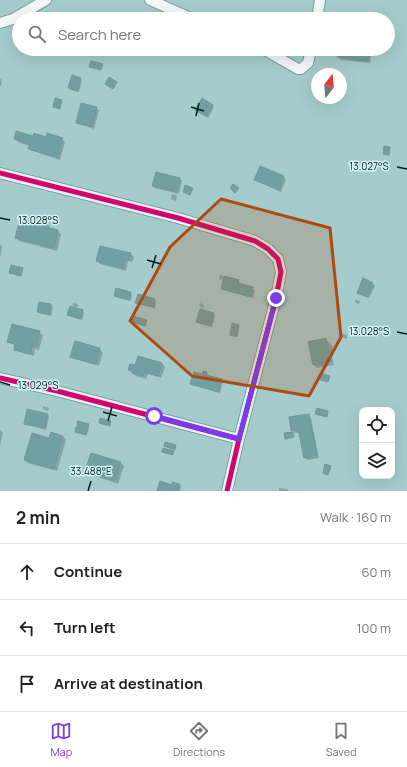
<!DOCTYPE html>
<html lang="en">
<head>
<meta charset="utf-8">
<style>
	body { margin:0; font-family:Manrope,sans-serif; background:#f6f6f6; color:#202124 }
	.controls { position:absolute; right:12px; bottom:12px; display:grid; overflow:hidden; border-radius:8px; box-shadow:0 4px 16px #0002 }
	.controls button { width:36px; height:36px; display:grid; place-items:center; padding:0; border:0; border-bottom:1px solid #e0e0e0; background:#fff; color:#202124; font:20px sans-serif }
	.compass { position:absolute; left:311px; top:68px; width:36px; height:36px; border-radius:50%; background:#fff; box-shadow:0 4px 16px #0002; rotate:16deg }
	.stop { position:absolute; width:12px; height:12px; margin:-9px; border:3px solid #7c3aed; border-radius:50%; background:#fff }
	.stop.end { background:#7c3aed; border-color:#fff; box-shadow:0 1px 4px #0008 }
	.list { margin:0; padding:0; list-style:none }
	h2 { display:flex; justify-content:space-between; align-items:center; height:52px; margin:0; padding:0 16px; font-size:17px }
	h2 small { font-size:13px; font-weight:400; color:#757577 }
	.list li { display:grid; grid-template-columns:26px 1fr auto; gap:12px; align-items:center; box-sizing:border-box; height:56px; padding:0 16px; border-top:1px solid #e0e0e0 }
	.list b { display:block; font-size:15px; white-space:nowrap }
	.list em { font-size:13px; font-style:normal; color:#757577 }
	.icon { flex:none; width:22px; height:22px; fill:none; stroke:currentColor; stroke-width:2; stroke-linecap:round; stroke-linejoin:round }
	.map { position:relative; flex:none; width:407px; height:491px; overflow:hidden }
	.search { position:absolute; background:#fff; box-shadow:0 4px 16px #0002; left:12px; right:12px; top:12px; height:44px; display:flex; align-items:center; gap:10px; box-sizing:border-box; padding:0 14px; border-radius:22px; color:#757577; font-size:15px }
	.sheet { height:220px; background:#fff }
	nav { display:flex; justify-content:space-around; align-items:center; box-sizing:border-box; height:56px; border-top:1px solid #e0e0e0; background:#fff; font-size:11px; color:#757577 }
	nav a { display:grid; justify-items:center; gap:2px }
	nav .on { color:#7c3aed }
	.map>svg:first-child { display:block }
	.shadow { fill:#0003 }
	.building { fill:#70a0a1; stroke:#769596 }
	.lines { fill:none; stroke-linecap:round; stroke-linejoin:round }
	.street-casing { stroke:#7e9d9e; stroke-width:12 }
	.street { stroke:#f2f7f8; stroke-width:10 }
	.cycleway-casing { stroke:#d3f5f6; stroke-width:8 }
	.cycleway { stroke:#d6006c; stroke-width:5 }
	.route { stroke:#7c3aed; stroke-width:5 }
	.marked { fill:#ae4a11; fill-opacity:0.2; stroke:#ae4a11; stroke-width:3; stroke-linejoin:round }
	.ticks { fill:none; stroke:#021f20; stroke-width:1.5 }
	.ticks-label { font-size:10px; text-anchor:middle; fill:#021f20; stroke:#d3f5f6; stroke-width:3; stroke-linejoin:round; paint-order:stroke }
</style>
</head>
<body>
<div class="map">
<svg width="407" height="491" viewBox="0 0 407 491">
	<rect width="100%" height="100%" fill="#a5cccd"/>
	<!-- shadow -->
	<g class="shadow">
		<path d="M257,16L262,19H256Z"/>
		<path d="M168,49H179L176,54Z"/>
		<path d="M339,49H372L370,63L341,60L338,57Z"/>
		<path d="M80,78L82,80L79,92L71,90L69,88Z"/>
		<path d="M0,79L2,80L1,86H0Z"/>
		<path d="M82,104L99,110L94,129L77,123Z"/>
		<path d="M212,105L214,107L208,118L196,110Z"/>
		<path d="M34,138L62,139L65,142L60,160L33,151L29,148L30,146L18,142L15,139Z"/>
		<path d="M260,167L286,179L281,192L255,180Z"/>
		<path d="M156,173L180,179L182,181L179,194L155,188L153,186Z"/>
		<path d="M172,194L177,196L176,201L171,199Z"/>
		<path d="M32,223H47L50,227V229L58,231L61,234L57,251L19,241L16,238Z"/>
		<path d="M0,244L2,246L0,258Z"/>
		<path d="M131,254L134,257L132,262L128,261L126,271L100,264L97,261Z"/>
		<path d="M220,275L223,276L222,280L219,279Z"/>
		<path d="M239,281L240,284L255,290L253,298L222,289Z"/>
		<path d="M373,284L375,286L369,298L358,293Z"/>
		<path d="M130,293L132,295L131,301L116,296Z"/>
		<path d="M154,299L156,301L155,309L136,302Z"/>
		<path d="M355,299L360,301L359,304L355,302Z"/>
		<path d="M73,303L78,304V307L73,306Z"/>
		<path d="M200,303L204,305V308L199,306Z"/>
		<path d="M51,305L53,307L51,316L38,312Z"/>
		<path d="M82,311L84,313L82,320L68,315Z"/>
		<path d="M213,314L215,316L212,327L197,322Z"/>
		<path d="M39,332L43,335L39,350L35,349L34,356L19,352L15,349L16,346L8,342Z"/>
		<path d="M341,333L347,335V339L341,337Z"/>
		<path d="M326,339L332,345L333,350L331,351L334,365L317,368L314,365L310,343Z"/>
		<path d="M100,349L103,353L99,366L75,359L71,356Z"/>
		<path d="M162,363L165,367L161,378L148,374L146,379L136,376L129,370L136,367Z"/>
		<path d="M204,372L209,375L208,377L223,382L220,393L191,384L203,375Z"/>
		<path d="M43,406L49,408L48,411L43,409Z"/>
		<path d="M47,415L49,417L46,430L25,424Z"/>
		<path d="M308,415L311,418L319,458L308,460L304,457L300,433H295L292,430Z"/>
		<path d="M0,430L3,433L0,446Z"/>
		<path d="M52,433L63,436L66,440L57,471L28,463L25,460L50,439Z"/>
		<path d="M91,454L121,463L124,466L118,484L89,474L86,471Z"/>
		<path d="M179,485L181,487L180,491H158Z"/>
		<path d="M279,488L287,489L289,491H279Z"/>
	</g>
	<!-- building -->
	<g class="building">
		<path d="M338,49H369L368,61L337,57Z"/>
		<path d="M91,61L103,64L101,70L89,67Z"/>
		<path d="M72,75L81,78L77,91L68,88Z"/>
		<path d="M109,77L117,82L113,89L105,84Z"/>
		<path d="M55,98L62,100L60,109L53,107Z"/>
		<path d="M202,98L213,105L206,116L195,110Z"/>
		<path d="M81,103L97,107L92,127L76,123Z"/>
		<path d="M16,131L33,136L34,133L46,137L47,133L63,138L57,157L28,149L30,144L14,139Z"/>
		<path d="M384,146L390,147L389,155L383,154Z"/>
		<path d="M260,166L284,176L279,190L254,180Z"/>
		<path d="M156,172L180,178L177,192L152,186Z"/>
		<path d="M233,184L239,188L235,193L230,188Z"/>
		<path d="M185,185L193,188L190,195L183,192Z"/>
		<path d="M20,219L31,222L32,219L48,222L46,227L58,230L54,248L15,238Z"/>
		<path d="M100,246L131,253L129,260L125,259L123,268L96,261Z"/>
		<path d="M11,265L23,268L21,276L9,273Z"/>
		<path d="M224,276L239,280L238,283L253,287L251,297L221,289Z"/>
		<path d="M363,278L373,283L367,297L357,293Z"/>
		<path d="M116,288L131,292L129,300L114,296Z"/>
		<path d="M138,294L155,299L153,307L135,303Z"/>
		<path d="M39,302L51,304L49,315L37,312Z"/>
		<path d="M70,306L83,310L80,319L67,315Z"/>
		<path d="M200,309L214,313L210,326L196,322Z"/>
		<path d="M133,316L147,320L145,326L132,322Z"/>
		<path d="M232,323L239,325L237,337L230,335Z"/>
		<path d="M12,324L40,331L36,347L32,346L31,354L14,350L15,344L7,342Z"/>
		<path d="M326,338L331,362L313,365L308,342Z"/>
		<path d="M75,341L100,348L96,364L70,357Z"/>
		<path d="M138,356L162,363L158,376L145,372L143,376L132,373V371L128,370L130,364L135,365Z"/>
		<path d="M203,371L207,372L206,375L222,379L218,392L190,384L194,372L202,374Z"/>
		<path d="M320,373L330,376L328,382L318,379Z"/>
		<path d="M317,408L328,411L327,417L315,414Z"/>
		<path d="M27,409L48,414L45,428L24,424Z"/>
		<path d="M309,414L317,455L304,458L298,429L291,431L289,417Z"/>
		<path d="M100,418L111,421L110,426L99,423Z"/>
		<path d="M78,421L89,424L88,429L77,426Z"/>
		<path d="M76,427L88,430L86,435L75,432Z"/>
		<path d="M51,432L63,436L54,469L24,460L32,433L49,438Z"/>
		<path d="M293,432L294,437L285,439L284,433Z"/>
		<path d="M165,442L176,445L175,450L164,446Z"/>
		<path d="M163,448L174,451L173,455L162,452Z"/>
		<path d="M91,453L121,462L115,481L85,471Z"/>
		<path d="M325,464L331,466L328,475L323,473Z"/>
		<path d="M160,481L172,485V482L180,484L178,491H157Z"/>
	</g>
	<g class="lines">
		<defs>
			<g id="street">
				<path d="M150,0L193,19"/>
				<path d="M317,19L320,0"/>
				<path d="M0,23L13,19L46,0"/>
				<path d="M263,49L298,69H301L308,63L311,49"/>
				<path d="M0,173L178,218L255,241L268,249L278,259L281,272L276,298L239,439L227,491"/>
				<path d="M0,378L57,391L239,439"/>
			</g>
		</defs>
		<!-- street casing -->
		<use href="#street" class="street-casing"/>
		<!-- street -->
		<use href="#street" class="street"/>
		<defs>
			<g id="cycleway">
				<path d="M0,173L178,218L255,241L268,249L278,259L281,272L276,298L239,439L227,491"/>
				<path d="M0,378L57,391L239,439"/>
			</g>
		</defs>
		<!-- cycleway casing -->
		<use href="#cycleway" class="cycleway-casing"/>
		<!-- cycleway -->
		<use href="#cycleway" class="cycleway"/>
	</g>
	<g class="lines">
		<!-- route -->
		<path class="route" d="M154,416L239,439L276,298"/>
	</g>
	<!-- marked area -->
	<path class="marked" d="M221,199L330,228L341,337L309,396L192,376L130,321L170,247Z"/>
	<!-- ticks -->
	<path class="ticks" d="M191,107L204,111M196,116L199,103M397,167L407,169M0,218L10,220M147,260L161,264M152,268L156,255M397,332L407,334M0,382L10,385M103,412L117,416M108,421L112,407M88,491L91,481"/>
	<g class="ticks-label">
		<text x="369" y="170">13.027°S</text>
		<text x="38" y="224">13.028°S</text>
		<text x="369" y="335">13.028°S</text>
		<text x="38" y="389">13.029°S</text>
		<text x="91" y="475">33.488°E</text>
	</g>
</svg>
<div class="controls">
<button><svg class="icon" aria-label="locate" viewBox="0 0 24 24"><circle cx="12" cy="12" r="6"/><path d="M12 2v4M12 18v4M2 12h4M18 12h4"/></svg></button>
<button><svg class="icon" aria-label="layers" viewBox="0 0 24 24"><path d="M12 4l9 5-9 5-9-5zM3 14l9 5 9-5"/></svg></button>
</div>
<svg class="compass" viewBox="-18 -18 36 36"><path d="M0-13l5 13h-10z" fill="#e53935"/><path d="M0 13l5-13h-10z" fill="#757577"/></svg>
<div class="stop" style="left:154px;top:416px"></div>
<div class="stop end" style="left:276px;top:298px"></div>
<div class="search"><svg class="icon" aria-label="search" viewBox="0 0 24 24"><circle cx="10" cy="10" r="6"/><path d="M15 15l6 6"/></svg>Search here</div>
</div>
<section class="sheet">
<h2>2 min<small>Walk · 160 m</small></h2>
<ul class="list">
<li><svg class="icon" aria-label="ahead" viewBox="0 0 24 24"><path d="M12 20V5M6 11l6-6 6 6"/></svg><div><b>Continue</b></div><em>60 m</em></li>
<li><svg class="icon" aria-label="left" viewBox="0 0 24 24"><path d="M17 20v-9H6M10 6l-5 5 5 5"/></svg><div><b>Turn left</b></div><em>100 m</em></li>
<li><svg class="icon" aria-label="arrive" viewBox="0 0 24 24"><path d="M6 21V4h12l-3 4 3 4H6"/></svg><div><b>Arrive at destination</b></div></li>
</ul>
</section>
<nav>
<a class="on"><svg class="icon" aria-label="map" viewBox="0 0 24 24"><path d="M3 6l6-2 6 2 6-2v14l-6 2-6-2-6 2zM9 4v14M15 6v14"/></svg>Map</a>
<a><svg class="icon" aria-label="directions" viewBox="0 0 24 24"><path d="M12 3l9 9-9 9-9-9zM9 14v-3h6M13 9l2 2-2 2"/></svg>Directions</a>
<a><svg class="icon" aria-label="saved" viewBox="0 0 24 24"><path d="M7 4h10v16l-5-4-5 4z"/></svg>Saved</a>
</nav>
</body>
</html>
